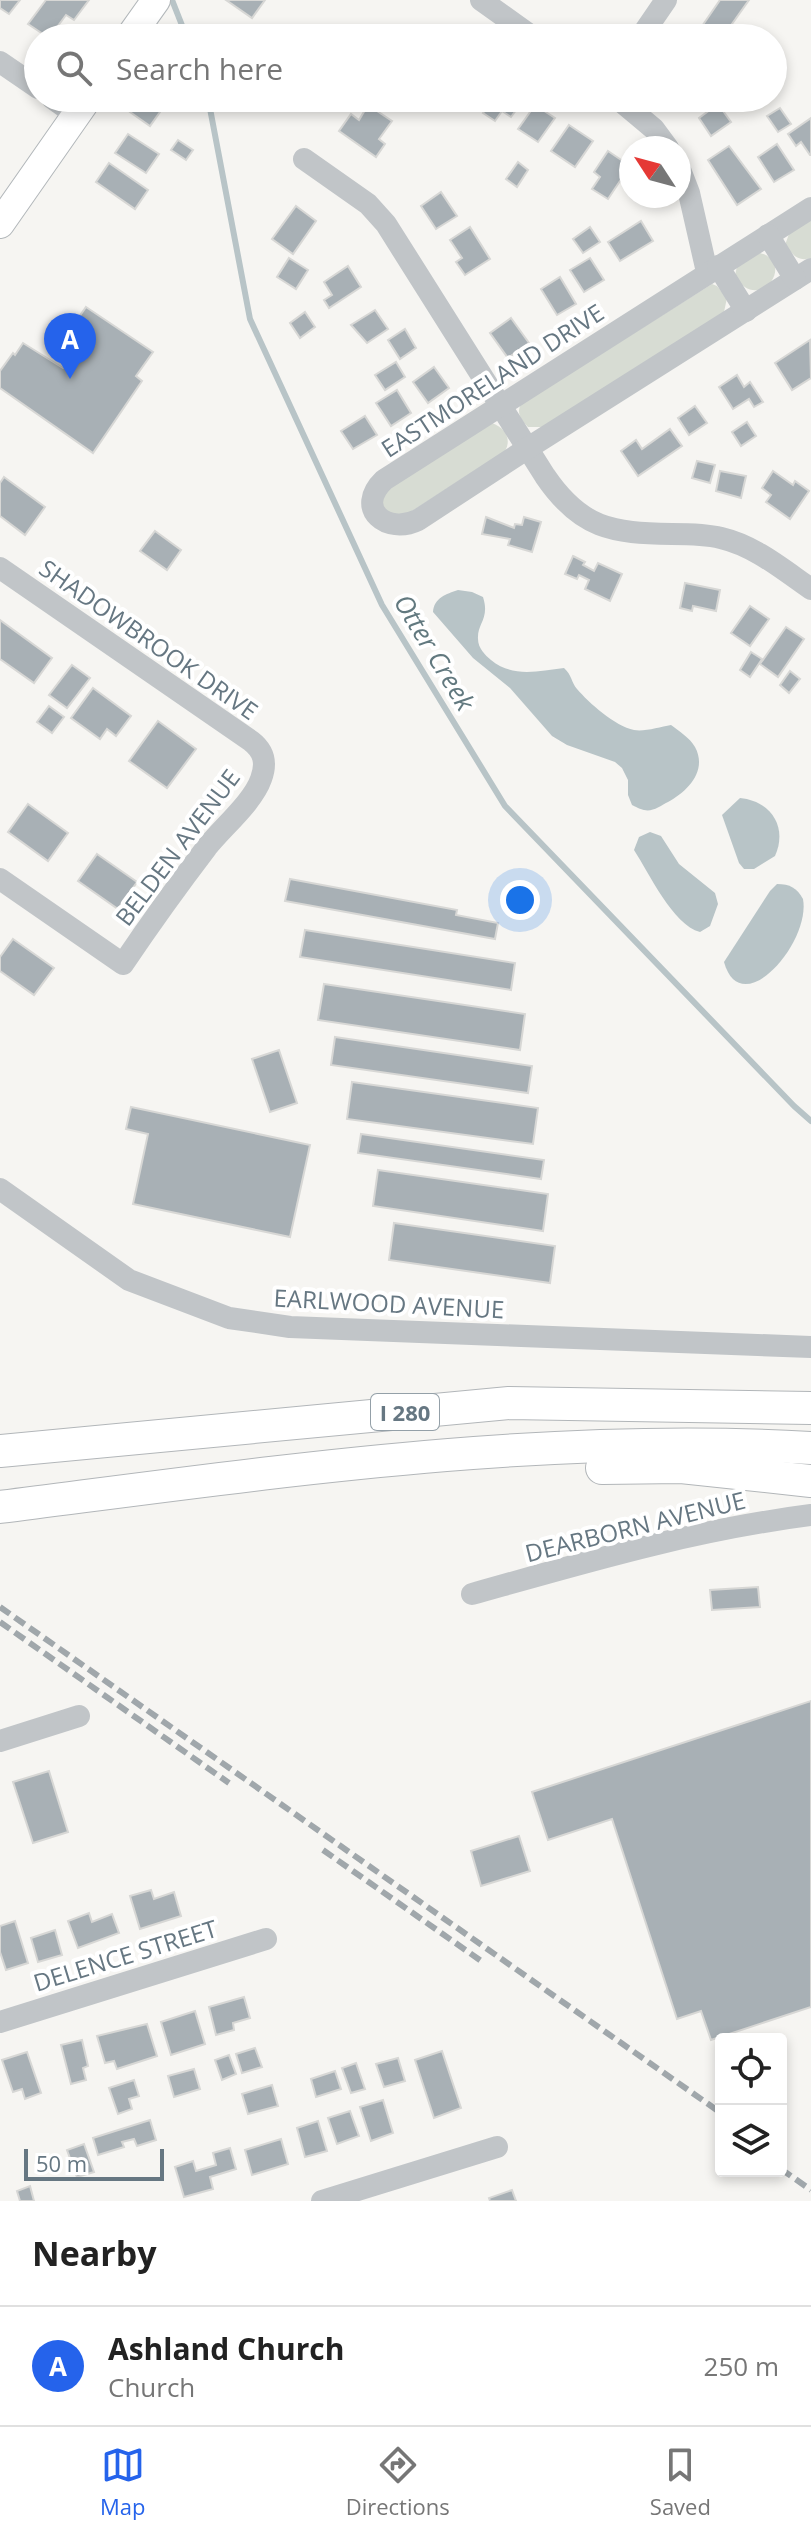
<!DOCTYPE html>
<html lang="en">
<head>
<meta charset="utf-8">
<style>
	body { margin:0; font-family:"Open Sans",sans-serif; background:#f2f2f2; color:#222 }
	.controls { position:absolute; right:24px; bottom:24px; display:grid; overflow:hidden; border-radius:8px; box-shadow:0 4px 12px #0003 }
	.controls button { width:72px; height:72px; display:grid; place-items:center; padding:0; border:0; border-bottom:2px solid #e0e0e0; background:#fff; color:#222; font:40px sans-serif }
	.compass { position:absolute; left:619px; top:136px; width:72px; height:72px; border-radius:50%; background:#fff; box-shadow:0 4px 12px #0003; rotate:306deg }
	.scale { position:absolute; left:24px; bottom:20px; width:140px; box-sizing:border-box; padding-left:8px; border:4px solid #667782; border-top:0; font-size:22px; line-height:28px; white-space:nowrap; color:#667782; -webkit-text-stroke:6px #fff; paint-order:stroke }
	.you { position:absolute; left:520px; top:900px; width:28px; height:28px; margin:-20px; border:6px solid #fff; border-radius:50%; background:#1a73e8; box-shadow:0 0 0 12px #1a73e833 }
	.badge { display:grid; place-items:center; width:52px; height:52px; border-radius:50%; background:#2563eb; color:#fff; font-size:26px; font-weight:700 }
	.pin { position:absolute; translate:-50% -66px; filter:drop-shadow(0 2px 4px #0008) }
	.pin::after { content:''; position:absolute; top:42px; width:28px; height:24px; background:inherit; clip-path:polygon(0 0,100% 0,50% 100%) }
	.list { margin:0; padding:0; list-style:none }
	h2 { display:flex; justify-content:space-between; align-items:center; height:104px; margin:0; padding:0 32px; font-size:34px }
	h2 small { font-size:26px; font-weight:400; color:#767676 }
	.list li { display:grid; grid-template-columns:52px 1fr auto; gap:24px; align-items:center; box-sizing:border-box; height:120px; padding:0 32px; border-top:2px solid #e0e0e0 }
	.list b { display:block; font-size:30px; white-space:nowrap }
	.list p { margin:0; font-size:26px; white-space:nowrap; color:#767676 }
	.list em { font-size:26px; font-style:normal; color:#767676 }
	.icon { flex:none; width:44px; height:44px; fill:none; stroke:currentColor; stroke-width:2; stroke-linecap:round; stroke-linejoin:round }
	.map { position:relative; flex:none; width:811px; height:2201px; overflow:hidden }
	.search { position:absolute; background:#fff; box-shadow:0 4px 12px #0003; left:24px; right:24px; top:24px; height:88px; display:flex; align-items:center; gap:20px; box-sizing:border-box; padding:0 28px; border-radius:44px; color:#767676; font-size:30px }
	.sheet { height:224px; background:#fff }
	nav { display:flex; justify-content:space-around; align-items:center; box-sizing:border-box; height:112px; border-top:2px solid #e0e0e0; background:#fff; font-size:22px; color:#767676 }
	nav a { display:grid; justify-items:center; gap:4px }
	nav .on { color:#2563eb }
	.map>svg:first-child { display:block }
	.green { fill:#d7dcd3 }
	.water { fill:#b8c4c7 }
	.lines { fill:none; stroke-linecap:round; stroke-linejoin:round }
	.stream { stroke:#b8c4c7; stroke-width:6 }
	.building { fill:#a8b0b5; stroke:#d7d7d5; stroke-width:2 }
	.major-casing { stroke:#b2b7ba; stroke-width:30 }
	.highway-casing { stroke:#b2b6b9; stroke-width:34 }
	.minor { stroke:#c1c5c8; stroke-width:22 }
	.major { stroke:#fff; stroke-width:28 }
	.highway { stroke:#fff; stroke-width:32 }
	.rail { stroke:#a0a7ab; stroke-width:6; stroke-dasharray:12 6; stroke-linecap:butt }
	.labels { text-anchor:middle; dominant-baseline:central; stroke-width:8; stroke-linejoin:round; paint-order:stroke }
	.shield { fill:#fff; stroke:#94a0a8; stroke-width:2 }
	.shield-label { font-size:22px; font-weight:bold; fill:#667782 }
	.street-label { font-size:24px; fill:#667782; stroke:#fff }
	.water-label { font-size:26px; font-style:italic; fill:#62797f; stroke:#fff }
</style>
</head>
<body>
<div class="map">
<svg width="811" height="2201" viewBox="0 0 811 2201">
	<rect width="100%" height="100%" fill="#f6f5f2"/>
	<!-- green -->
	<g class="green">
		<path d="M811,217V258C798,262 793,255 785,245L789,234Z"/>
		<path d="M760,253C797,263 758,315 735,276L737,266Z"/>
		<path d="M712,284L717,286L727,298L724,312L545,427H528C521,420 516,413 521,404Z"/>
		<path d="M492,423C505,428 512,439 505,451L403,517L393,520L378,500L381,492Z"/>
	</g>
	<!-- water -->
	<g class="water">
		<path d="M458,590L472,592L483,597C490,619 477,623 478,639C478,648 485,655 491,660C513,678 538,671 564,668C572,675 571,682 577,689C589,703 615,726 634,730C644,732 660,727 671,725C679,731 690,738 695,747C708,771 687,792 668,802C660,806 653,812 644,810C642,810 634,806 632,805L628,795V780L622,768L615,762L567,745L552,736L510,688L473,658L433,612C434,598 446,594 458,590Z"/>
		<path d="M740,798C771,801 788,827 775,856L754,869H744L739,863L722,815Z"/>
		<path d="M650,832L661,836L679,864L715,893L718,904L710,926L700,932C673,925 649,873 634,850L639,837Z"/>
		<path d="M777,884C790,884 797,888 803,899C811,943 741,1023 724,962L770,891Z"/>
	</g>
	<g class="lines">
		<!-- stream -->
		<g class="stream">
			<path d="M172,0L187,38"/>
			<path d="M208,98L250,319L382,605L505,806L794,1106L811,1121"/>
		</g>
	</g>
	<!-- building -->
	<g class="building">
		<path d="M0,0H20L9,14L0,8Z"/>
		<path d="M46,0H89L74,20L66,15L49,38L28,24Z"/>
		<path d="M226,0H265L252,18Z"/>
		<path d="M720,0H749L722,38H707L698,32Z"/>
		<path d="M139,98H178L170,109L165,105L150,126L130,112Z"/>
		<path d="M494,98H525L511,117L502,111L495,121L483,113Z"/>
		<path d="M718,104L731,122L711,136L699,118Z"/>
		<path d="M368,105L392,121L379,139L385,144L376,157L339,131L351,114L359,120Z"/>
		<path d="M535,105L555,118L538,142L518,129Z"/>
		<path d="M780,108L791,124L778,132L767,116Z"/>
		<path d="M811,118V155H810L801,142L796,146L788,134Z"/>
		<path d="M569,125L593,141L575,167L551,151Z"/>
		<path d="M128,134L159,154L146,173L115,153Z"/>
		<path d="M178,140L193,150L186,160L171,150Z"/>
		<path d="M777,144L794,170L774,182L758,157Z"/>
		<path d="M729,146L761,189L737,205L708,160Z"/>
		<path d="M608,151L630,166L608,199L592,189L600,177L594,172Z"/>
		<path d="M518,162L528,170L517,187L506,179Z"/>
		<path d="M109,163L148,190L135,209L96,182Z"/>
		<path d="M441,192L457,216L436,229L421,206Z"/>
		<path d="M296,206L316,221L293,254L272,239Z"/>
		<path d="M641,221L653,241L620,261L608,242Z"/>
		<path d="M470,227L490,259L465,275L456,262L462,258L450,240Z"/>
		<path d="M590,227L600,242L583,253L573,239Z"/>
		<path d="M289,258L308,270L296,289L277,277Z"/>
		<path d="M590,258L604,280L584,292L570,270Z"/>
		<path d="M348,266L361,287L329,308L324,300L332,295L324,282Z"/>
		<path d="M560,277L576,304L557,315L541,289Z"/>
		<path d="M86,307L153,352L136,376L142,381L93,453L0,388V371L13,353L15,355L23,343L63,368L83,339L70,330Z"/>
		<path d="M375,310L388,329L367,343L351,325Z"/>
		<path d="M305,312L315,327L300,338L290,323Z"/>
		<path d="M511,318L529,343L508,358L490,333Z"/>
		<path d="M405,329L416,348L400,359L388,340Z"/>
		<path d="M810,340L811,378L792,390L775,363Z"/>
		<path d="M396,362L405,377L385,390L375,375Z"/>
		<path d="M434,367L449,388L428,403L413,382Z"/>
		<path d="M737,375L744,387L750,382L763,402L754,407L749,399L733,409L719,387Z"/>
		<path d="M397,390L411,413L391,426L376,403Z"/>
		<path d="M695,406L707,423L689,435L678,418Z"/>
		<path d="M365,416L377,435L353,449L341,431Z"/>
		<path d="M747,422L756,436L741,446L732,432Z"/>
		<path d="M670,429L682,446L638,476L621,451L636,440L642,449Z"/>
		<path d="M697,461L715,465L710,483L692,478Z"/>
		<path d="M720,471L746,476L741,498L716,491Z"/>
		<path d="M773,471L793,485L795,481L809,491L790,519L766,502L771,495L762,488Z"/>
		<path d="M4,477L45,507L25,535L0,516V483Z"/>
		<path d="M486,517L514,528L515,524L522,525L524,517L541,522L532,552L508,545L510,539L482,534Z"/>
		<path d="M155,531L181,550L167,570L140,551Z"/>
		<path d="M573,556L585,562L583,565L594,571L598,563L622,574L610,601L585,589L589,580L579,575L577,579L565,574Z"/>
		<path d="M685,583L720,590L716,611L693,606L692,611L680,608Z"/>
		<path d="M750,606L769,619L750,646L731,633Z"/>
		<path d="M0,620L52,658L34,683L0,659Z"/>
		<path d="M786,627L804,639L778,677L760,664Z"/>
		<path d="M751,652L762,659L750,677L740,670Z"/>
		<path d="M72,665L90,678L67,708L49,695Z"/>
		<path d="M790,671L800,679L789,693L780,685Z"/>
		<path d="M93,688L131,716L116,736L107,729L100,739L71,718Z"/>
		<path d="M49,706L64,717L52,733L37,722Z"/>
		<path d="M158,721L196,749L167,788L129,761Z"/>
		<path d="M28,804L68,833L48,861L8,832Z"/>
		<path d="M97,854L137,882L118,909L78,881Z"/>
		<path d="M290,879L457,910L456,915L498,923L495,939L285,901Z"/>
		<path d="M305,930L515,963L511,990L300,957Z"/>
		<path d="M13,939L54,968L34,995L0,971V957Z"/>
		<path d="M324,984L525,1014L520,1050L318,1020Z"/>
		<path d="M335,1037L532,1066L528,1093L331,1065Z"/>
		<path d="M279,1050L297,1103L270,1112L252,1059Z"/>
		<path d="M352,1082L538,1108L533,1144L347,1119Z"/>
		<path d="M131,1107L310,1145L290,1237L133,1204L148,1134L126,1129Z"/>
		<path d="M361,1134L544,1160L541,1179L358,1153Z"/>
		<path d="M378,1170L548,1194L543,1231L373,1206Z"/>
		<path d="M394,1223L555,1246L550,1283L389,1260Z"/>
		<path d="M758,1587L760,1607L712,1610L710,1590Z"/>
		<path d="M811,1701V2007L711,2040L701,2011L677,2019L612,1819L548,1840L532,1792Z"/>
		<path d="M49,1771L68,1832L33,1843L13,1782Z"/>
		<path d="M519,1836L530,1871L481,1886L471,1851Z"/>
		<path d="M151,1890L154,1899L174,1892L181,1916L140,1929L130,1896Z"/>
		<path d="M89,1913L92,1922L112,1914L119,1933L78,1948L68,1921Z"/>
		<path d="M15,1921L28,1963L6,1970L0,1952V1926Z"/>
		<path d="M55,1930L62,1955L38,1962L31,1938Z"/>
		<path d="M244,1997L250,2018L233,2023L234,2030L216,2035L209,2007Z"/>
		<path d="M195,2011L205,2044L171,2055L161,2022Z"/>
		<path d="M147,2024L157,2056L117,2069L114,2061L105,2063L97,2036Z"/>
		<path d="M82,2040L88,2066L83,2068L86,2080L71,2084L61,2045Z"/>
		<path d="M255,2048L262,2067L242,2073L236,2054Z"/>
		<path d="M442,2051L461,2108L434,2118L415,2060Z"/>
		<path d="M27,2052L41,2093L25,2099L22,2089L13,2092L2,2060Z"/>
		<path d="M229,2055L236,2074L222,2080L215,2060Z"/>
		<path d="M398,2058L405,2081L384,2087L376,2064Z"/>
		<path d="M356,2063L365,2089L351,2093L342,2068Z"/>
		<path d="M194,2069L200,2089L174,2097L168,2076Z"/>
		<path d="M335,2071L341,2089L316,2097L311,2079Z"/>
		<path d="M134,2080L139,2096L129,2099L132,2109L118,2114L109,2088Z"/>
		<path d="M272,2085L278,2106L248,2114L242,2094Z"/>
		<path d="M383,2100L393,2133L371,2141L360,2107Z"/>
		<path d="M350,2111L359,2136L337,2144L328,2118Z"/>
		<path d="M150,2120L156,2140L137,2146L134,2139L122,2142L124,2147L98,2155L93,2138Z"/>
		<path d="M318,2121L327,2151L305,2157L297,2128Z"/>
		<path d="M281,2139L288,2164L252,2175L245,2150Z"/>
		<path d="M84,2144L94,2172L77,2177L67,2150Z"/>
		<path d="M230,2148L236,2169L210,2177L213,2189L184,2197L175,2167L193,2161L196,2171L216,2165L213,2153Z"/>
		<path d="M30,2186L34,2201H20L17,2191Z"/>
		<path d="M512,2190L516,2201H490L489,2198Z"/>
	</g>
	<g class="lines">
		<defs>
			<g id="major">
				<path d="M129,38L156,0"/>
				<path d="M0,224L88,98"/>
			</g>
			<g id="highway">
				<path d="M0,1451L509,1403L811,1408"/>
				<path d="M602,1468L681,1467L811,1481"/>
				<path d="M0,1507C268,1473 540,1432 811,1448"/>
			</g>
		</defs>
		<!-- major casing -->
		<use href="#major" class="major-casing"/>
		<!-- highway casing -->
		<use href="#highway" class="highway-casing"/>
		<!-- minor -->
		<g class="minor">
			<path d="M481,0L534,38"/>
			<path d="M640,38L666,0"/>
			<path d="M0,62L38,88"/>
			<path d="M52,98L76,115"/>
			<path d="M617,98L654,129L668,148"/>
			<path d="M304,159L368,204L386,224L545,476C581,529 612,533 672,534C688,534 705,534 721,538C755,546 782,569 811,589"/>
			<path d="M679,167L689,193L707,272"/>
			<path d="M811,208L384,480C354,509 387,535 418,520L528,448L811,269"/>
			<path d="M768,235L795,279"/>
			<path d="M718,266L746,311"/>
			<path d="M0,568L251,741C264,751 267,763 261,779C253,802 223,827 207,847C178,885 150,924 123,964L0,879"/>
			<path d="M0,1189L129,1280L229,1318L290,1327L811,1347"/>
			<path d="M472,1594C586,1562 693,1530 811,1515"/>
			<path d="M0,1741L79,1716"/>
			<path d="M0,2022L266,1939"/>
			<path d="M322,2201L497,2147"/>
		</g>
		<!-- major -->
		<use href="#major" class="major"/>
		<!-- highway -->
		<use href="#highway" class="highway"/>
		<!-- rail -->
		<g class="rail">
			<path d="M0,1607L721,2113"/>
			<path d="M0,1622L229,1783"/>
			<path d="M323,1850L484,1963"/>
			<path d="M781,2169L811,2190"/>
		</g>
	</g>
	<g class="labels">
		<!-- shield labels -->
		<rect class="shield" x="371" y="1394" width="68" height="36" rx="6"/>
		<g class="shield-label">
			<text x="405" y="1412">I 280</text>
		</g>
		<!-- street labels -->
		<g class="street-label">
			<text transform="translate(492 380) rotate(-33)">EASTMORELAND DRIVE</text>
			<text transform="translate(149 639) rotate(35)">SHADOWBROOK DRIVE</text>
			<text transform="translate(177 847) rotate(-53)">BELDEN AVENUE</text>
			<text transform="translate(389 1303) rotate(3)">EARLWOOD AVENUE</text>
			<text transform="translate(635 1526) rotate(-14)">DEARBORN AVENUE</text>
			<text transform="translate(125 1955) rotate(-17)">DELENCE STREET</text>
		</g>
		<!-- water labels -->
		<g class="water-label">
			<text transform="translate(435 652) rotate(59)">Otter Creek</text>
		</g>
	</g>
</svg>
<div class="controls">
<button><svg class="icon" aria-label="locate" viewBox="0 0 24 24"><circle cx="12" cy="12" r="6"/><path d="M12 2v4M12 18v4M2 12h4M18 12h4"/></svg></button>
<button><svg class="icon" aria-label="layers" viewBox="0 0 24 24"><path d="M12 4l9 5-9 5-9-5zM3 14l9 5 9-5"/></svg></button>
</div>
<svg class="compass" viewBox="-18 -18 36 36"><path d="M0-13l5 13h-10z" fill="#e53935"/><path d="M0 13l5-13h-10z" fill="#767676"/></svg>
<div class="scale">50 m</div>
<div class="you"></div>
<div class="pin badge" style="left:70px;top:379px">A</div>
<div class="search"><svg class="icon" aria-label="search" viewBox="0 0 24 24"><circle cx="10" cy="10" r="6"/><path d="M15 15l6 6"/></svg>Search here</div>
</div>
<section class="sheet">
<h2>Nearby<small></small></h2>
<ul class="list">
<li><span class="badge">A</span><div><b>Ashland Church</b><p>Church</p></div><em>250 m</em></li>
</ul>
</section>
<nav>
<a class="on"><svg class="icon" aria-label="map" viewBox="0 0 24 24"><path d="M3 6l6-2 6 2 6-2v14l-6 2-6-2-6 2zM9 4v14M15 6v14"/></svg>Map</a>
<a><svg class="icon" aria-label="directions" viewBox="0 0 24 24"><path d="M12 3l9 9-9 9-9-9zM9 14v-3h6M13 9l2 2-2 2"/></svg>Directions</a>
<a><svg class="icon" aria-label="saved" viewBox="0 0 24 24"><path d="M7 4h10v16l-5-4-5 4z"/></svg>Saved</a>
</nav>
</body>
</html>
